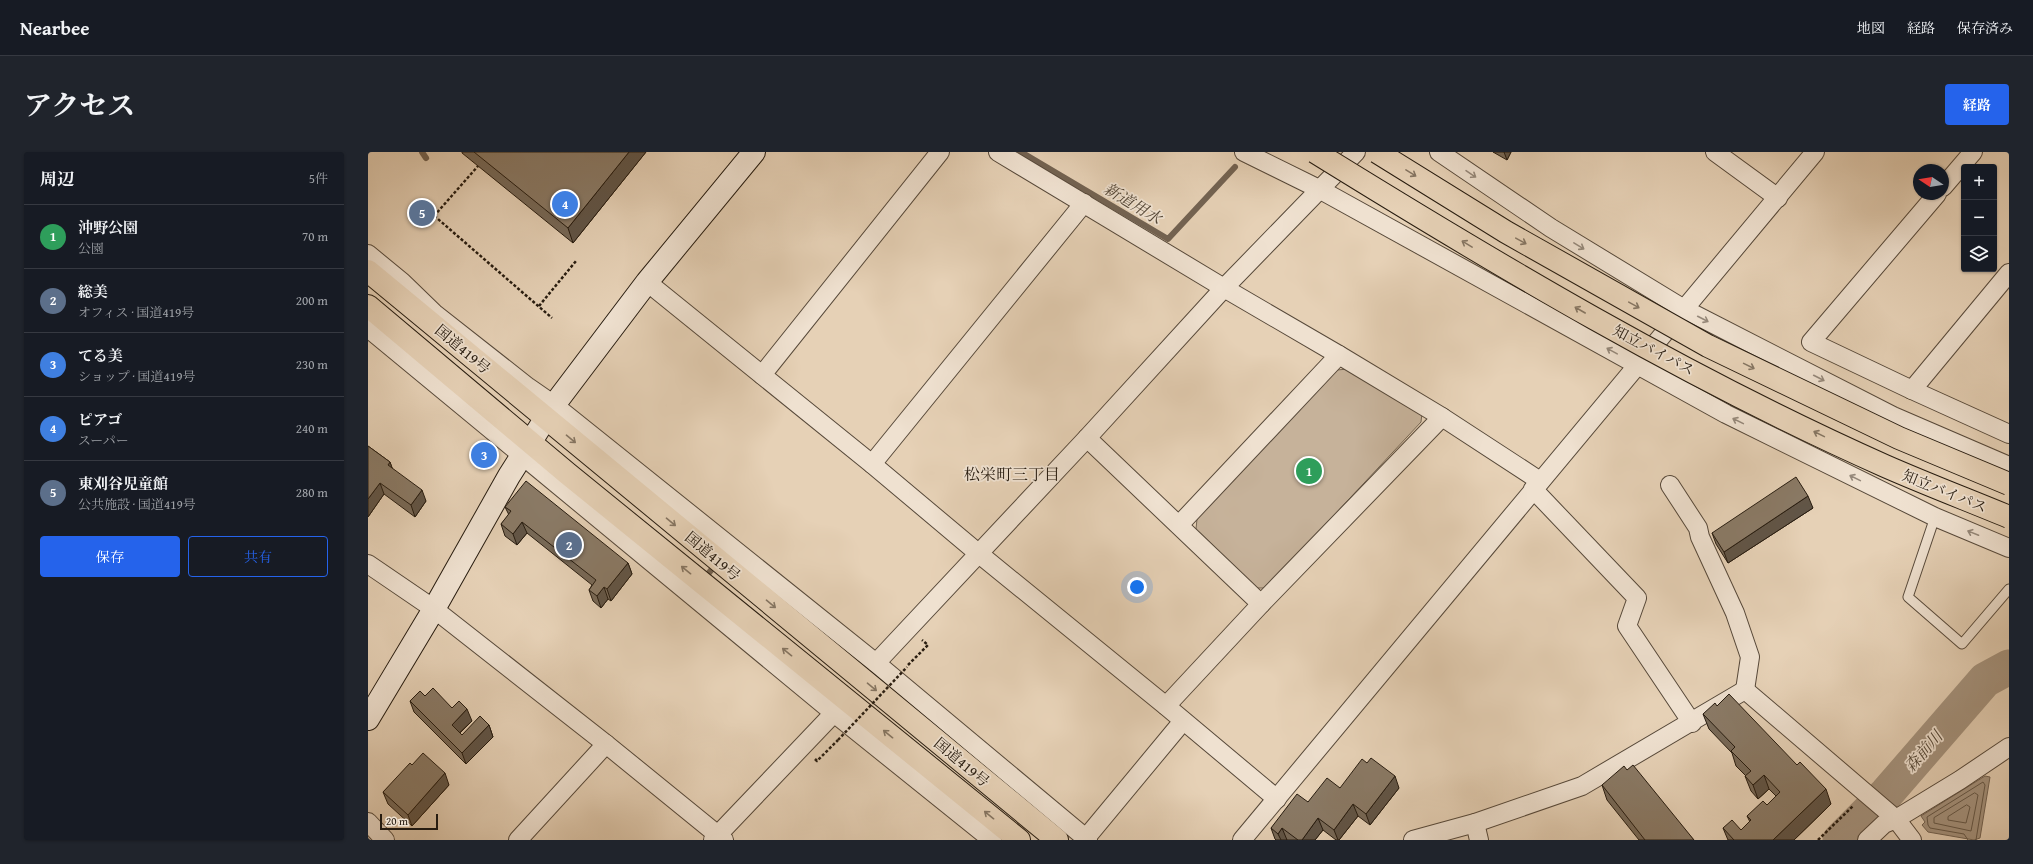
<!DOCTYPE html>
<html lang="ja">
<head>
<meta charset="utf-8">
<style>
	body { margin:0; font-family:"Gentium Book Plus","Noto Serif JP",serif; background:#20242c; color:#f1f3f6 }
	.controls { position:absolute; right:12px; top:12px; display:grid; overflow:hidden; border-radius:4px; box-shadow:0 1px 3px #0004 }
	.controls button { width:36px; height:36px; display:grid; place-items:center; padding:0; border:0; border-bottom:1px solid #363941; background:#171b24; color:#f1f3f6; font:20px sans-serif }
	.compass { position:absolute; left:1545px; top:12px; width:36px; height:36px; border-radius:50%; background:#171b24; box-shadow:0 1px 3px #0004; rotate:282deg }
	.scale { position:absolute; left:12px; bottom:10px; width:58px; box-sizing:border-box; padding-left:4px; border:2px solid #271c10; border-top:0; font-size:11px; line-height:14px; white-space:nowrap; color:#271c10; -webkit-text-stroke:3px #efe1d0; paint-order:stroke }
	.you { position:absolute; left:769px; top:435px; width:14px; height:14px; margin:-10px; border:3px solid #fff; border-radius:50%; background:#1a73e8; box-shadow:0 0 0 6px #1a73e833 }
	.badge { display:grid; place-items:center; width:26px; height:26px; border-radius:50%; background:#2563eb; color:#fff; font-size:13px; font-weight:700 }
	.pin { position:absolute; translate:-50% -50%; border:2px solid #fff; box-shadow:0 1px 4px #0006 }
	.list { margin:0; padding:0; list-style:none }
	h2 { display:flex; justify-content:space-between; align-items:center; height:52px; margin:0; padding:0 16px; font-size:17px }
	h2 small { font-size:13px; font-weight:400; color:#9ea1a6 }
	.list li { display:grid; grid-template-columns:26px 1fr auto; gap:12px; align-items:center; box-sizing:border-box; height:64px; padding:0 16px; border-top:1px solid #363941 }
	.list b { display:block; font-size:15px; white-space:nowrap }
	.list p { margin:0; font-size:13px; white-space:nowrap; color:#9ea1a6 }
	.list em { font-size:13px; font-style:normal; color:#9ea1a6 }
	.actions { display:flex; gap:8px; padding:12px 16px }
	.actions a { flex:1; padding:9px 0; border:1px solid #2563eb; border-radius:4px; text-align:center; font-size:14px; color:#2563eb }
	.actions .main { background:#2563eb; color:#fff }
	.icon { flex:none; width:22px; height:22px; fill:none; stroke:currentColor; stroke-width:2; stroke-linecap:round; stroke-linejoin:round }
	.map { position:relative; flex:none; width:1641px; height:688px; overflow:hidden; border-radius:4px }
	header { display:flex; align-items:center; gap:24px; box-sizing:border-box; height:56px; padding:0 20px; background:#171b24; border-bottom:1px solid #363941 }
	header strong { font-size:19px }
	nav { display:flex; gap:22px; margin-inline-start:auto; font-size:14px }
	.intro { display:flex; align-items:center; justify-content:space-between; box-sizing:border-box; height:96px; padding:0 24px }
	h1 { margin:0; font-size:28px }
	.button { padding:10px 18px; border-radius:4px; background:#2563eb; color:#fff; font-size:14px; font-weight:700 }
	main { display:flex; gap:24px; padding:0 24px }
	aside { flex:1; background:#171b24; border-radius:4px; box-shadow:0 1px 3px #0004 }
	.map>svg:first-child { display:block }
	.green { fill:#c6b29a; stroke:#766755 }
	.water { fill:#a5937e; stroke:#736352 }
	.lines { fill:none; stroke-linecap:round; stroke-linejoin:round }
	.shore { stroke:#665847; stroke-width:1 }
	.stream { stroke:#736352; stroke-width:6 }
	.river { stroke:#a5937e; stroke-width:35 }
	.lane-casing { stroke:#57493a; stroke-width:11 }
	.street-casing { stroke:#57493a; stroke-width:20 }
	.secondary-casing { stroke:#271c10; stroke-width:24 }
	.highway-casing { stroke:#271c10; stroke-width:24 }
	.path { stroke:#271c10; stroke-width:2.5; stroke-dasharray:3 2; stroke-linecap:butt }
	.lane { stroke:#efe1d0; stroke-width:9 }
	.street { stroke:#efe1d0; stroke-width:18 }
	.secondary { stroke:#efe1d0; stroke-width:22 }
	.highway { stroke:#e6d1b6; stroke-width:22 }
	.highway-bridge-casing { stroke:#271c10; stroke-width:24; stroke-linecap:butt }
	.path-bridge { stroke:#271c10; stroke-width:2.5; stroke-dasharray:3 2; stroke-linecap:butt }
	.highway-bridge { stroke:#e6d1b6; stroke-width:22 }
	.wall { fill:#776958; stroke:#271c10 }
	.shaded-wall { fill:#615547; stroke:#271c10 }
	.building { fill:#8a7a66; stroke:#271c10 }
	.oneway { stroke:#867663 }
	.oneway2 { stroke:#95887a }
	.labels { text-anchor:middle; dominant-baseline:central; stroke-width:3.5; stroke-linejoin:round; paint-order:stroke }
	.street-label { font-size:15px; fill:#271c10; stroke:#efe1d0 }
	.water-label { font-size:16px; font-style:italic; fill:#534636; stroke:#efe1d0 }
	.neighbourhood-label { font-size:16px; fill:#271c10; stroke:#efe1d0 }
</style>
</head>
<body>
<header>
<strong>Nearbee</strong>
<nav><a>地図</a><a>経路</a><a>保存済み</a></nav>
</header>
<div class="intro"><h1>アクセス</h1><a class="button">経路</a></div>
<main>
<aside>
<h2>周辺<small>5件</small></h2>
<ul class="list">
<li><span class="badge" style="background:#2e9e5b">1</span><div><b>沖野公園</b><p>公園</p></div><em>70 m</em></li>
<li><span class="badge" style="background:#5c6f8a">2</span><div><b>総美</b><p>オフィス · 国道419号</p></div><em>200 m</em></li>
<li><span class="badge" style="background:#3f7fe0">3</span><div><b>てる美</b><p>ショップ · 国道419号</p></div><em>230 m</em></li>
<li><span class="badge" style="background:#3f7fe0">4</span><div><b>ピアゴ</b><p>スーパー</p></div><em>240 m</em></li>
<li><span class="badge" style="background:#5c6f8a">5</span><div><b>東刈谷児童館</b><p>公共施設 · 国道419号</p></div><em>280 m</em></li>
</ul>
<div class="actions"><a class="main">保存</a><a>共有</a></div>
</aside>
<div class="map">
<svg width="1641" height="688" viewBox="0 0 1641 688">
	<rect width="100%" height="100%" fill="#e6d1b6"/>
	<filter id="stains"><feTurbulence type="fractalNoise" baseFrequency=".005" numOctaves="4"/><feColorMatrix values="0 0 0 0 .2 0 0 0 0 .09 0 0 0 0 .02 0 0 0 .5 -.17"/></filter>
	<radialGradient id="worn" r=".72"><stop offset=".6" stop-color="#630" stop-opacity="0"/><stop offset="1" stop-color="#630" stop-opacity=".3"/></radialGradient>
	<!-- green -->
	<path class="green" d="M980,217L1054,261L1053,270L898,436H889L828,377L829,367L969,218Z"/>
	<!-- water -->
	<path class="water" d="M1617,624L1622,625L1612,686L1606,688L1560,680L1554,673L1557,670L1553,664Z"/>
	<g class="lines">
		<!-- shore -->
		<g class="shore">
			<path d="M1607,641L1610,643L1603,679L1566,671V666Z"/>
			<path d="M1599,653L1602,655L1598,671L1580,668V665Z"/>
			<path d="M1600,688L1596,682L1562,676L1560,673L1559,665L1615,630L1617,633L1608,688"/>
		</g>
		<!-- stream -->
		<g class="stream">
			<path d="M54,0L58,6"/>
			<path d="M653,0L800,87L867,15"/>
			<path d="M335,428L349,411"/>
		</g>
		<!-- river -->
		<path class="river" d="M1472,688L1519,641L1617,528L1641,515"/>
		<defs>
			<path id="lane" d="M1567,365L1540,445L1594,492L1641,437"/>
			<g id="street">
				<path d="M630,0L856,136L971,203L1074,265L1172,329"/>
				<path d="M876,0L951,37L1358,262L1567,365L1641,396"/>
				<path d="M1071,0L1183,76L1316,157L1525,264L1641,314"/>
				<path d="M1347,0L1410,46"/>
				<path d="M1575,35L1605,0"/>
				<path d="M0,102L34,130L66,161L160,235L186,253L508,511L720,688"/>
				<path d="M1641,121L1544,238L1641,282"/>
				<path d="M279,130L504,312L610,401L798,554L909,647"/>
				<path d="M0,176L466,561L624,688"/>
				<path d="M394,223L572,0"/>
				<path d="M1544,238L1443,190L1569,42"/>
				<path d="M719,286L893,452"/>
				<path d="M504,312L716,51"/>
				<path d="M1302,333L1330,376L1332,385L1367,461L1382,505L1377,538"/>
				<path d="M1165,337L1269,446L1259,474L1324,571"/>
				<path d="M811,373L971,203"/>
				<path d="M0,412L66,457L238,592L356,688"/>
				<path d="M508,511L719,286L856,136L988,0"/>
				<path d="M798,554L893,452L1074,265"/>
				<path d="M0,670L17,688"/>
				<path d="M1107,671L1111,688"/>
				<path d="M718,686L815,569"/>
				<path d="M150,688L238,592"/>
				<path d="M345,688L466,561"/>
				<path d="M874,688L1447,0"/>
				<path d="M1045,688L1107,671L1214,634L1377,538L1528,667L1544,688"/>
				<path d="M1499,688L1516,672L1528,667L1592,628L1641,595"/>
			</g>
			<path id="secondary" d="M0,567L66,457L141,324L186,253L279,130L386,0"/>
			<g id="highway">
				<path d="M0,119L689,688"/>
				<path d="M0,154L200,322L651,688"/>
			</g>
		</defs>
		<!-- lane casing -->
		<use href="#lane" class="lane-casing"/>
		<!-- street casing -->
		<use href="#street" class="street-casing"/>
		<!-- secondary casing -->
		<use href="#secondary" class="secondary-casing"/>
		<!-- highway casing -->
		<use href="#highway" class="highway-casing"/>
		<!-- path -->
		<g class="path">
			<path d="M55,54L184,166"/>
			<path d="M66,64L110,14"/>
			<path d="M171,154L208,109"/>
			<path d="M540,513L560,493L554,488"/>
			<path d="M447,607L449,609L470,588"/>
			<path d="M1450,688L1485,654"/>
		</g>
		<!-- lane -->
		<use href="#lane" class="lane"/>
		<!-- street -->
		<use href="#street" class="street"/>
		<!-- secondary -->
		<use href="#secondary" class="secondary"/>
		<!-- highway -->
		<use href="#highway" class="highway"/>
		<defs>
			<g id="highway-bridge">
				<path d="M947,0C1131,114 1319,226 1517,314C1558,332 1600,348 1641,365"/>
				<path d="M1009,0L1138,80L1340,194L1531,286L1641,332"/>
			</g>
		</defs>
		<!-- highway-bridge casing -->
		<use href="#highway-bridge" class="highway-bridge-casing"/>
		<!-- path-bridge -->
		<path class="path-bridge" d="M470,588L539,515"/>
		<!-- highway-bridge -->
		<use href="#highway-bridge" class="highway-bridge"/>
	</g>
	<!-- wall -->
	<g class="wall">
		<path d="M94,0H278L205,91L94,1Z"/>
		<path d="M1125,0H1143L1139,8Z"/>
		<path d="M0,294L22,310L24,316L58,349L47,365L16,342L0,365Z"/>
		<path d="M137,355L260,411L264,422L243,449L240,447L233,456L225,449L221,438L224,433L159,381L149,393L137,384L133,372L141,363Z"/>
		<path d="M1445,356L1360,411L1348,392L1344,381Z"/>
		<path d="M57,544L84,556L104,569L92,581L94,583L121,573L125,585L98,612L46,560L42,549Z"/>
		<path d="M1335,562L1463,652L1426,688H1360L1355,676L1373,678L1382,670L1379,664L1399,653L1408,644L1401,637L1390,647L1383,639L1377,624H1378L1368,614L1364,601L1341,577Z"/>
		<path d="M44,613L81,633L44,674L20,652L15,640Z"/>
		<path d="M1259,618L1326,688H1271L1239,648L1234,633Z"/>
		<path d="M972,636H1031L1002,673L990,664L971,688H968L955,678L947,688H908L907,687L903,676L940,650Z"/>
	</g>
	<!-- shaded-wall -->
	<g class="shaded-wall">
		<path d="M261,0H278L205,91L200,76Z"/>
		<path d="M1136,0H1143L1139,8Z"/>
		<path d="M22,310L26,321L20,313Z"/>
		<path d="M12,331L16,342L0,365V347Z"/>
		<path d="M54,338L58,349L47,365L43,353Z"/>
		<path d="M1440,344L1445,356L1360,411L1356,400Z"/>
		<path d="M154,370L159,381L149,393L145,382Z"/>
		<path d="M260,411L264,422L243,449L239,437Z"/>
		<path d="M236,435L240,447L233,456L229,444Z"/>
		<path d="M99,557L104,569L88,584L84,573Z"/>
		<path d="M121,573L125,585L98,612L94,601Z"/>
		<path d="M77,621L81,633L44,674L40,663Z"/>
		<path d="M1396,623L1401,637L1390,647L1385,633Z"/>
		<path d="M1027,624L1031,636L1002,673L998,662Z"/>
		<path d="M1458,637L1463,652L1426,688H1405Z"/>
		<path d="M985,652L990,664L971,688H970L966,678Z"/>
		<path d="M950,666L955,678L947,688H934Z"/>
		<path d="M914,676L919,688H913L910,682Z"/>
	</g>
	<!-- building -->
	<g class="building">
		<path d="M106,0H261L200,76Z"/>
		<path d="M0,294L22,310L20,313L54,338L43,353L12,331L0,347Z"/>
		<path d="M1428,325L1440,344L1356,400L1344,381Z"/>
		<path d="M158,329L260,411L239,437L236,435L229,444L221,438L228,428L154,370L145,382L133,372L143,359L137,355Z"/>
		<path d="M65,536L84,556L91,549L99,557L84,573L94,583L112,564L121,573L94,601L42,549L52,539L57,544Z"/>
		<path d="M1361,542L1429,613L1432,610L1458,637L1405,688H1366L1355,676L1364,668L1373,678L1383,668L1379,664L1395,649L1399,653L1412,640L1396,623L1385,633L1377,624L1383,619L1363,599L1367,595L1335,562L1347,551L1349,554Z"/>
		<path d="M55,601L77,621L40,663L15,640L42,611L44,613Z"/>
		<path d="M1003,606L1027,624L998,662L985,652L966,678L950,666L934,688H930L914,676L910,682L903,676L929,642L940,650L959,626L972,636L994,607L999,611Z"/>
		<path d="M1265,613L1326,688H1277L1234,633L1256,614L1259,618Z"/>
	</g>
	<!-- one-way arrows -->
	<defs><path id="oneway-shaft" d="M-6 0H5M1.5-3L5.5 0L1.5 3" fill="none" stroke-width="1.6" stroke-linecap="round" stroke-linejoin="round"/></defs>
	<g class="oneway">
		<use href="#oneway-shaft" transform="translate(1043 21) rotate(32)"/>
		<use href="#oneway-shaft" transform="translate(1153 89) rotate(29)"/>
		<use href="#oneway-shaft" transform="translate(1099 92) rotate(-149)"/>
		<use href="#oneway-shaft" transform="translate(1266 153) rotate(29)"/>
		<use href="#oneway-shaft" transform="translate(1212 158) rotate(-150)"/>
		<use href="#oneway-shaft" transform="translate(1381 214) rotate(26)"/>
		<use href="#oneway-shaft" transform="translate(1451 282) rotate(-154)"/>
		<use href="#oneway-shaft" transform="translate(203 287) rotate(40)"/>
		<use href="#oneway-shaft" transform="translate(303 370) rotate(40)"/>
		<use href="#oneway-shaft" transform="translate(318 418) rotate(-141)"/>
		<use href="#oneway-shaft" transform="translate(403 452) rotate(40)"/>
		<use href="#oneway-shaft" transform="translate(419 500) rotate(-141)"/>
		<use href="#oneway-shaft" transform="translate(504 535) rotate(40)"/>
		<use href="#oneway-shaft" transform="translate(520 582) rotate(-141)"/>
		<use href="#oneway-shaft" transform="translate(621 663) rotate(-141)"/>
	</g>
	<g class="oneway2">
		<use href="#oneway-shaft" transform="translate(1103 22) rotate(34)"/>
		<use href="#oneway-shaft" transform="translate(1211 94) rotate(31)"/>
		<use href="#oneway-shaft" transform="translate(1335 167) rotate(27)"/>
		<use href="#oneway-shaft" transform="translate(1244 199) rotate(-151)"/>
		<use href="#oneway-shaft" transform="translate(1451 226) rotate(27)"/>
		<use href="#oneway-shaft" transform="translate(1370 269) rotate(-154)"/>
		<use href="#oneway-shaft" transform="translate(1487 326) rotate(-154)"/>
		<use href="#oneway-shaft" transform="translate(1605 381) rotate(-158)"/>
	</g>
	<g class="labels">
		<!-- street labels -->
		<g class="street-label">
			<text transform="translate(95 197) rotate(40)">国道419号</text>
			<text transform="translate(1286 198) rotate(28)">知立バイパス</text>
			<text transform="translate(1577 339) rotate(22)">知立バイパス</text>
			<text transform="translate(345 404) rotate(40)">国道419号</text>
			<text transform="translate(594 610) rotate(40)">国道419号</text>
		</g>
		<!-- water labels -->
		<g class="water-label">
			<text transform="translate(765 51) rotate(31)">新道用水</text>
			<text transform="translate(1555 599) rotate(-49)">森前川</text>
		</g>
		<!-- neighbourhood labels -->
		<g class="neighbourhood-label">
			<text x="644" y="322">松栄町三丁目</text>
		</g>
	</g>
	<rect width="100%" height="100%" filter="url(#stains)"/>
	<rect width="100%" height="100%" fill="url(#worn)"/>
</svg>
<div class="controls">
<button>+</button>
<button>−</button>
<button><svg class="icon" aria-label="layers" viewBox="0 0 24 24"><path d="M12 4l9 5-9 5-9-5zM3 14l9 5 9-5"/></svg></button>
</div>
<svg class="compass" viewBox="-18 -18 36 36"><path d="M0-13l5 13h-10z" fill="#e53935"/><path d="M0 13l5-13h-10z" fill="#9ea1a6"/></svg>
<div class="scale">20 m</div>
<div class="you"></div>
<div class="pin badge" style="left:941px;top:319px;background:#2e9e5b">1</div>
<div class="pin badge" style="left:201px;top:393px;background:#5c6f8a">2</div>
<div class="pin badge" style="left:116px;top:303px;background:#3f7fe0">3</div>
<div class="pin badge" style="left:197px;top:52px;background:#3f7fe0">4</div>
<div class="pin badge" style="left:54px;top:61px;background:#5c6f8a">5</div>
</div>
</main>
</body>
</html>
